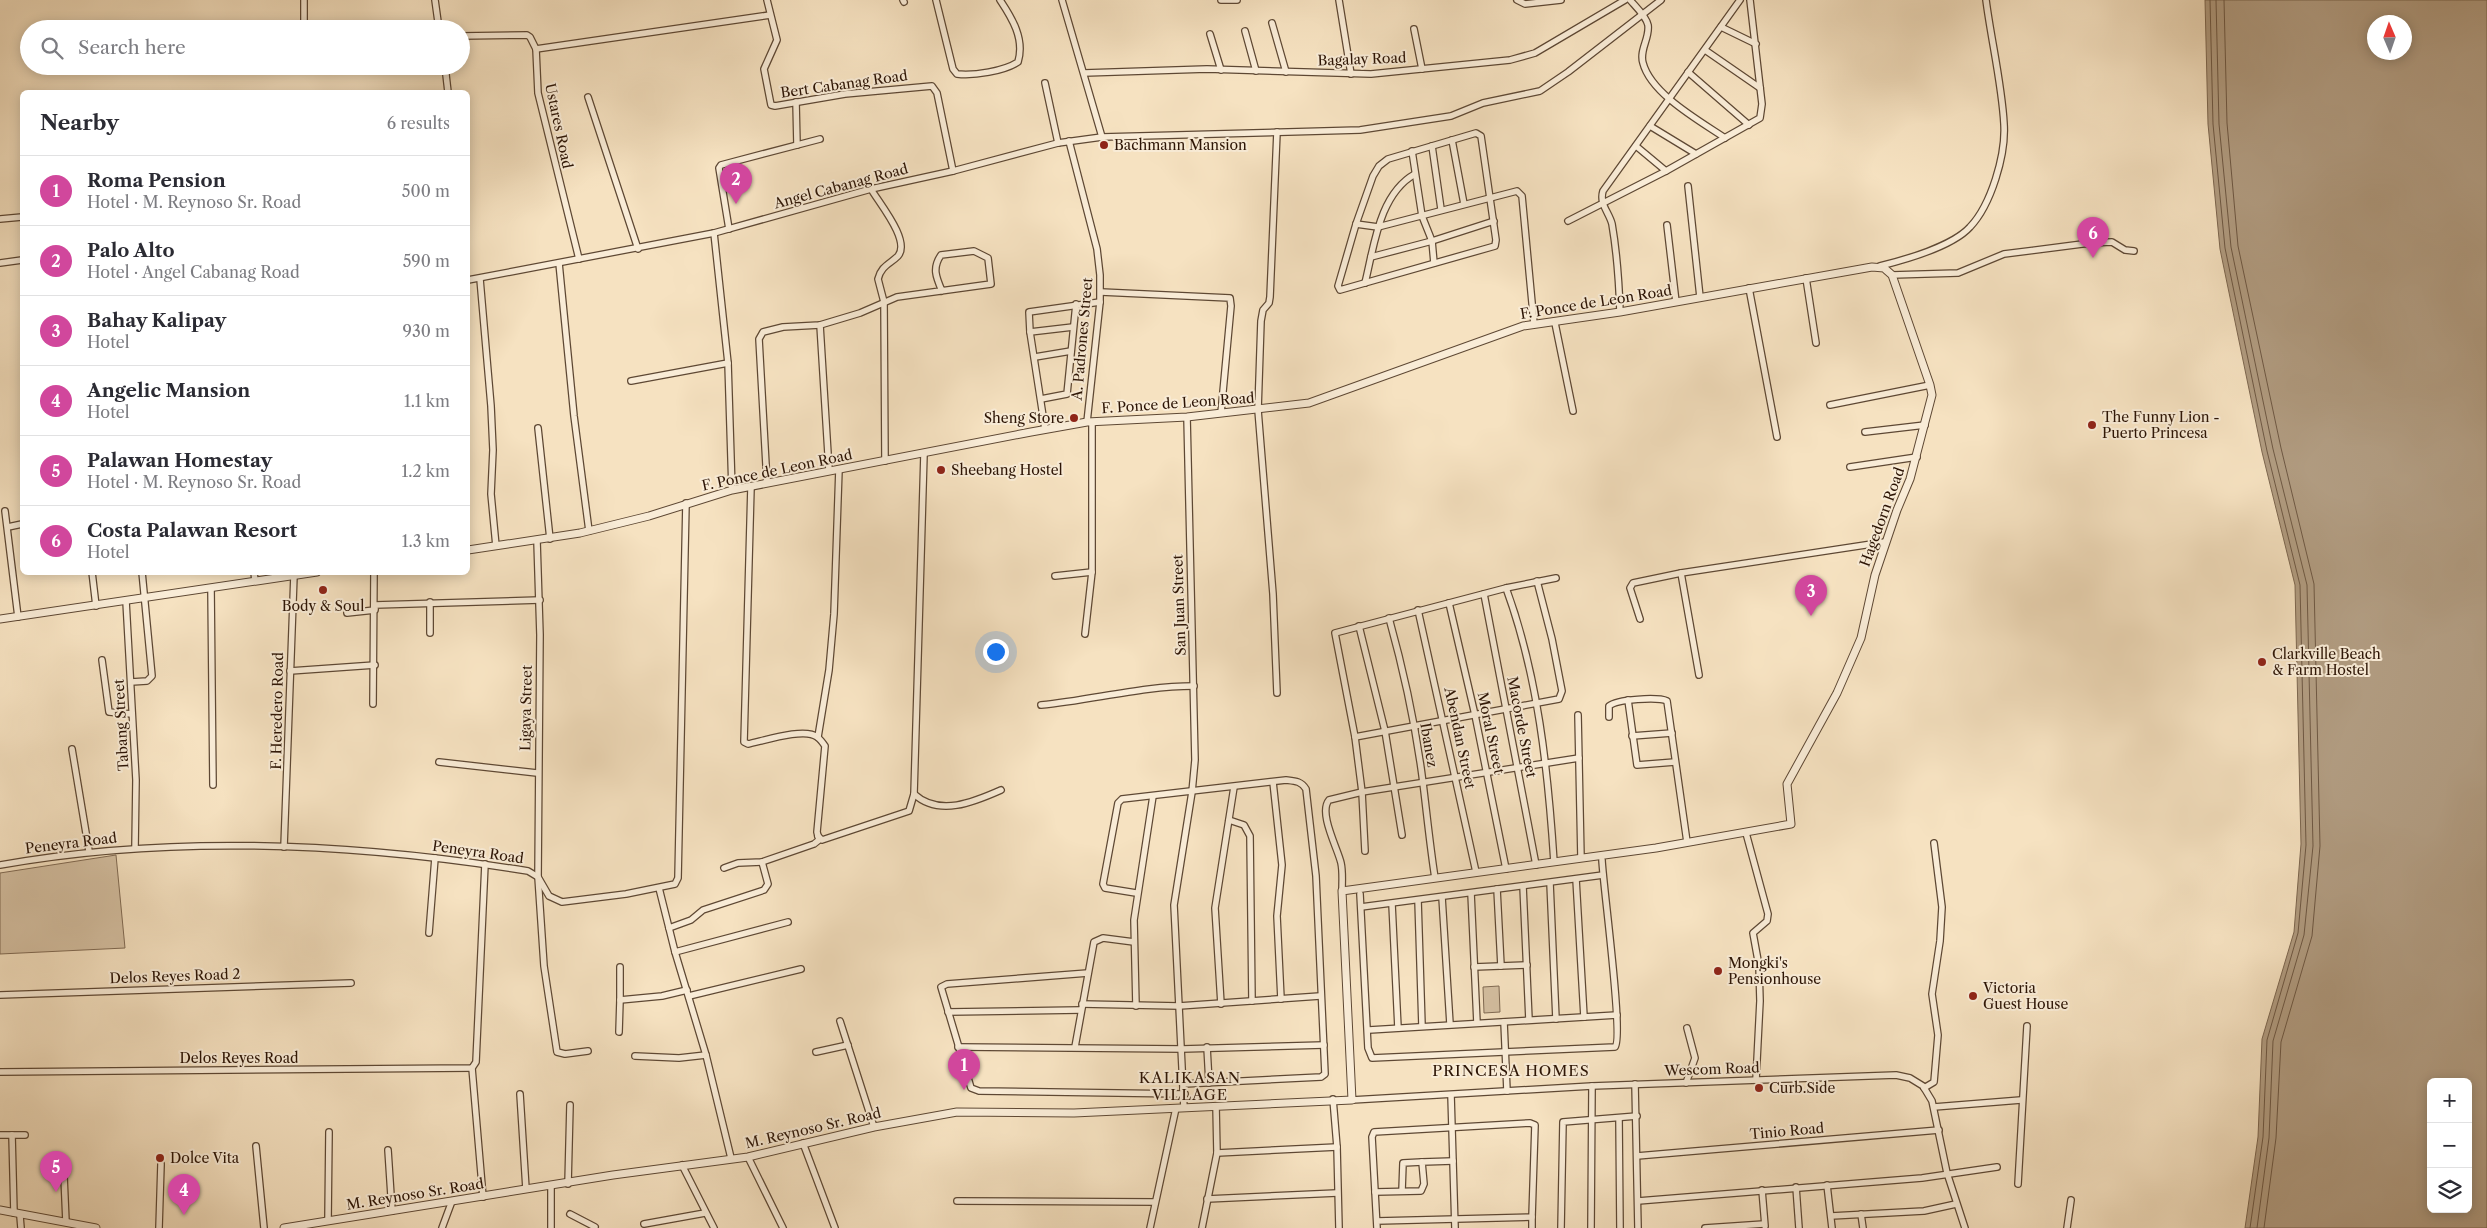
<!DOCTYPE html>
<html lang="en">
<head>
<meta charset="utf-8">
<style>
	body { margin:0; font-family:"Libre Caslon Text",serif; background:#f2f2f3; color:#2b2b33 }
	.controls { position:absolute; right:15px; bottom:15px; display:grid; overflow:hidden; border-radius:8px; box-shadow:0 2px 12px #0003 }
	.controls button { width:45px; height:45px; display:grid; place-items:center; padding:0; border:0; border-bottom:1px solid #e1e1e2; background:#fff; color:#2b2b33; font:25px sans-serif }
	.compass { position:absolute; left:2367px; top:15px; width:45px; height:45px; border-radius:50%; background:#fff; box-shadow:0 2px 12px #0003; rotate:358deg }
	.you { position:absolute; left:995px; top:651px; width:18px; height:18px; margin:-12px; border:4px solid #fff; border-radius:50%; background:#1a73e8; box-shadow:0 0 0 8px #1a73e833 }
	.badge { display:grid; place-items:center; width:32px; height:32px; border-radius:50%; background:#2563eb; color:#fff; font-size:16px; font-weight:700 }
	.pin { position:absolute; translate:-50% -41px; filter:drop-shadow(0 1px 2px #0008) }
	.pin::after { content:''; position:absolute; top:26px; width:18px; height:15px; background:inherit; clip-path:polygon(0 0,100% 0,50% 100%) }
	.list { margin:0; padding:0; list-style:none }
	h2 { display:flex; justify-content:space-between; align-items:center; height:65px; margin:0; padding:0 20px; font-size:21px }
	h2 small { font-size:16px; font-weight:400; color:#7c7c81 }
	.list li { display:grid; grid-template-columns:32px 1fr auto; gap:15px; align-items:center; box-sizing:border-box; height:70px; padding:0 20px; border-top:1px solid #e1e1e2 }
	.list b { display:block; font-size:19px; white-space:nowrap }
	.list p { margin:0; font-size:16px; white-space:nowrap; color:#7c7c81 }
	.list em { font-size:16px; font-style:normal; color:#7c7c81 }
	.icon { flex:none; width:28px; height:28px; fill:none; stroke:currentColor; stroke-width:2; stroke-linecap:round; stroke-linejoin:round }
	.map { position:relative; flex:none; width:2487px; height:1228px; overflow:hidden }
	.search { position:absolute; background:#fff; box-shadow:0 2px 12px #0003; left:20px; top:20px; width:450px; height:55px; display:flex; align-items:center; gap:12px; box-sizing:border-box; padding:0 18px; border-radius:28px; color:#7c7c81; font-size:19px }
	.panel { position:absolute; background:#fff; box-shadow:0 2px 12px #0003; left:20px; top:90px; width:450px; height:485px; border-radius:8px }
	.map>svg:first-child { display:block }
	.green { fill:#d4bfa1; stroke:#806a53 }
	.water { fill:#b19c81; stroke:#7c664f; fill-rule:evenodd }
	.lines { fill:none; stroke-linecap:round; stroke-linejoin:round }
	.shore { stroke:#6e5843; stroke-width:1 }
	.minor-casing { stroke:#5e4834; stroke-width:8 }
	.tertiary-casing { stroke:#5e4834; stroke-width:9 }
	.minor { stroke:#f9ecd7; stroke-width:5.5 }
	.tertiary { stroke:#f9ecd7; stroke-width:7 }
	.poi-dot { fill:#8f2418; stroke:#f9ecd7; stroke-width:2 }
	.labels { text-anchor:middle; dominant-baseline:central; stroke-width:4; stroke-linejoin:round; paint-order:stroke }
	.street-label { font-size:14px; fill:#2c1405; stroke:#f9ecd7 }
	.poi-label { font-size:14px; fill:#2c1405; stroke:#f9ecd7; text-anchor:start }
	.neighbourhood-label { font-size:15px; letter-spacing:1px; fill:#2c1405; stroke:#f9ecd7 }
</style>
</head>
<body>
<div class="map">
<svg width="2487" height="1228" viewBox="0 0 2487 1228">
	<rect width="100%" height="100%" fill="#f6e2c1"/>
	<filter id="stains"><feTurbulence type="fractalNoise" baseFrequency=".004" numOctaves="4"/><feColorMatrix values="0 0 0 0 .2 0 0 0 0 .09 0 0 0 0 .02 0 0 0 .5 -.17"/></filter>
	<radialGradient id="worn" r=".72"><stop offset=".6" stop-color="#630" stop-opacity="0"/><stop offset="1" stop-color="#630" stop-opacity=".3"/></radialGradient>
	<!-- green -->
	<g class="green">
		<path d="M116,855L125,948L0,954V873Z"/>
		<path d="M1499,986L1500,1012L1484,1013L1483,987Z"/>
	</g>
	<!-- water -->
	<path class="water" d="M2205,0H2487V1228H2245L2258,1137L2262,1039L2294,932L2301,844L2295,585L2262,452L2220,249L2208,124ZM2374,22H2404V52H2374ZM2431,1082H2468V1209H2431Z"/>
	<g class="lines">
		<!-- shore -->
		<g class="shore">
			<path d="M2210,0L2213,124L2225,248L2267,451L2300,585L2306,845L2298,933L2267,1040L2263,1137L2250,1228"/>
			<path d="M2216,0L2219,124L2231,247L2273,449L2307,585L2313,846L2304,935L2273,1041L2269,1138L2257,1228"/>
			<path d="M2224,0L2227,123L2238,246L2281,448L2314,584L2320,846L2312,936L2281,1042L2276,1138L2264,1228"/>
		</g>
		<defs>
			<g id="minor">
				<path d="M435,0L439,29"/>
				<path d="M767,0L777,40L764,69L771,105L775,106L845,94L932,86L937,93L953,171"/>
				<path d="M903,0L904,2"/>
				<path d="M936,0L953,69L957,74C974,76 1004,71 1018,62C1025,39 1012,18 1000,0"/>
				<path d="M1062,0L1102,137"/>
				<path d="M1221,0H1237"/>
				<path d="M1339,0L1351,74"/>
				<path d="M1517,0L1525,4L1561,0"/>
				<path d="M1630,0C1636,7 1646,16 1648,25C1650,38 1639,50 1643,63C1651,94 1700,121 1725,138"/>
				<path d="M1272,23L1286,72"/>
				<path d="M1721,27L1756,44"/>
				<path d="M304,29V0"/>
				<path d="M1414,29L1422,69"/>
				<path d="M1245,31L1256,71"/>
				<path d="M1210,34L1221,70"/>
				<path d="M461,36L527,35L530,37L536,49L538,93L579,259"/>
				<path d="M536,49L770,15"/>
				<path d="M1705,50L1760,88"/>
				<path d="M445,66L448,92"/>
				<path d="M1688,72L1749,125"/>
				<path d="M1084,73L1207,69L1371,74L1510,60L1535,53L1625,0"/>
				<path d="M1045,83L1058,143"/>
				<path d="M588,97L638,249"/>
				<path d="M796,102L797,145"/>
				<path d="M1650,126L1696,154"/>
				<path d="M1476,133L1481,136L1496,240L1495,246L1340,290L1338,286L1356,224L1373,176L1379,166L1388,159Z"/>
				<path d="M1452,140L1464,204"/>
				<path d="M1069,141L1097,249L1100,275V302L1087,422"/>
				<path d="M1432,146L1441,209"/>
				<path d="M1636,146L1666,171"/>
				<path d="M1412,151L1422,216L1432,241L1434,263"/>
				<path d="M1688,186L1700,297"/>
				<path d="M871,189C879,203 911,241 898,256C890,264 881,266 878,279L884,302L885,461"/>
				<path d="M0,219L22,217"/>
				<path d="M1568,221L1666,171L1760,118L1762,104L1750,0"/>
				<path d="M1356,224L1378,227L1517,191L1522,196L1534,324"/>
				<path d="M1667,225L1676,302"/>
				<path d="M729,229L719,168L721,165L820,139"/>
				<path d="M714,233L728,363L732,490"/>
				<path d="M1371,257L1432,241L1494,221"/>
				<path d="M0,263L22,260"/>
				<path d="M559,263L574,416L589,531"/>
				<path d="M1880,266C1904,260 1953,246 1970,227C1991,205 2006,155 2004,124C2002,85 1991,39 1986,0"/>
				<path d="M1892,275L1958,273L2004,254L2090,243L2112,242L2125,250L2134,251"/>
				<path d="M1806,278L1816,343"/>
				<path d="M480,279L491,406L493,450L491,494L496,546"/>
				<path d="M468,280L714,233L871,189L953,171L1058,143L1102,137L1360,130L1451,116L1483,103L1540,91L1568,72L1661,0"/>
				<path d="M1365,283C1374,247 1379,194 1415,174"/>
				<path d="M1749,288L1777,437"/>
				<path d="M1101,292L1230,298L1231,306L1221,413"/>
				<path d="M1620,312C1619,282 1617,253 1612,224C1609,212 1599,204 1603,191L1740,0"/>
				<path d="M1555,323L1573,411"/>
				<path d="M820,325L829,470"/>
				<path d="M1030,332L1073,327"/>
				<path d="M1035,357L1071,351"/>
				<path d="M631,381L728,363"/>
				<path d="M1041,399L1067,394L1076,304"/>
				<path d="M1830,405L1930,385"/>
				<path d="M538,428L550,539"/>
				<path d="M1045,429L1030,332L1029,312L1100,302"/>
				<path d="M1865,432L1925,425"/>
				<path d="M924,454L914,794C939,817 974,802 1001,790"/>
				<path d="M1850,467L1917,457"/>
				<path d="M767,483L759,339L763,332L783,327L820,325L860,313L897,297L991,284L988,258L974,251L941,255C932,268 936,277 942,291"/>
				<path d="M5,511L18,617"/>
				<path d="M8,527L22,524"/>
				<path d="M537,541L540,635L538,877L544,966L557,1052L565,1054L588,1051"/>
				<path d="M92,572L96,606"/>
				<path d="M254,572L255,581"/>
				<path d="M1681,573L1699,675"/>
				<path d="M1055,576L1092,572"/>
				<path d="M211,588L213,785"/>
				<path d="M1506,588C1538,675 1548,770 1554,862"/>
				<path d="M1484,594L1536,865"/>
				<path d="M126,601L136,780L135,848"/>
				<path d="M1449,603L1475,715L1506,869"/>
				<path d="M1418,610L1476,872"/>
				<path d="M347,613L375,610V605L540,600"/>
				<path d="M1389,618C1404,672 1416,727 1423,783C1427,815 1430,846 1435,878"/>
				<path d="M1640,619L1630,588L1633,583L1681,573L1885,542"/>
				<path d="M1359,626L1385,731L1402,835"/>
				<path d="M430,633V602"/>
				<path d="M1085,634L1092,572V422"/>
				<path d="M102,660L109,712L132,714"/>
				<path d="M290,671L375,665"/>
				<path d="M131,682L147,681L152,676L142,572"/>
				<path d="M1277,693L1273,594L1258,410L1261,321L1263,310L1269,303L1270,297L1277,132"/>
				<path d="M1628,700L1637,765L1675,762"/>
				<path d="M373,704L374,572"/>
				<path d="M1041,705C1093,700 1142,686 1194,686"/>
				<path d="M1578,715L1581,858"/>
				<path d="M1609,717V706C1617,699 1658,697 1667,701L1687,842"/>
				<path d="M1632,736L1672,733"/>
				<path d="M818,737L829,670L834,614L839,469"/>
				<path d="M1355,737L1559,699L1562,691L1552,639L1537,581"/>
				<path d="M72,749L89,851"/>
				<path d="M439,762L537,773"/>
				<path d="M1273,782L1282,865L1277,916L1281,999"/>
				<path d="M1229,820L1244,825L1250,836L1252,1001"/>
				<path d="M1746,833L1768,914L1767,921L1753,933L1759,966L1760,1001L1756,1080"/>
				<path d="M818,836L822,840L909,811L914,794"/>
				<path d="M284,847L294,575"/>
				<path d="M1365,851L1362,792L1355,737L1335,633L1506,588L1556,578"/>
				<path d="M0,865C174,834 354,843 528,871L538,877L549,896L562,902L626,894L675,884L678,878L686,503"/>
				<path d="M724,868L738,863L762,862L814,844L819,840L817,832L825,746C823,743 820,739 817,737C805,727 763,741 748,744L744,742L751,487"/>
				<path d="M1576,879L1584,1017"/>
				<path d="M1550,883L1556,1019"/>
				<path d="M1523,886L1529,1020"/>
				<path d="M659,888L675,952L706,1055L731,1158"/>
				<path d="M1497,889L1501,966"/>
				<path d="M1342,891C1342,882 1343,872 1341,863C1338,849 1318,813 1329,800L1362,792L1579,758"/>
				<path d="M1136,893L1105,888L1103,884L1118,803L1122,799L1286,780C1295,781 1301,781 1306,789L1316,876L1325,1074L1321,1077L1184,1084"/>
				<path d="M1471,893L1477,1023"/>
				<path d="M1360,894L1368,1048L1372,1058L1615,1047C1624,1038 1603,885 1602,860"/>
				<path d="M1442,897L1450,1024"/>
				<path d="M1418,900L1422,1026"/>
				<path d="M1392,904L1398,1028"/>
				<path d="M1361,907L1603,875"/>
				<path d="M669,928L691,920L703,910L764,890L768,884L762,862"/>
				<path d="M429,933L435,858"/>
				<path d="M675,952L788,922"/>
				<path d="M620,967V1000L662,996L687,990"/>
				<path d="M1474,967L1527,965"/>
				<path d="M1088,973L947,984L941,987L971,1088L979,1091L1185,1094"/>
				<path d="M0,995L351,983"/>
				<path d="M689,996L801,969"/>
				<path d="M1082,1004L1179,1006L1320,996"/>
				<path d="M1221,1004L1215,908L1234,787"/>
				<path d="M1136,1006L1134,920L1153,796"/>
				<path d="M948,1012L1081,1010"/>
				<path d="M840,1021L874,1127"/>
				<path d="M1504,1022L1507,1091"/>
				<path d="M1369,1030L1617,1015"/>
				<path d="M619,1032L620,1000"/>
				<path d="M958,1047L1182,1049L1324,1045"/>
				<path d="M1075,1047L1094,942L1103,938L1134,942"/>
				<path d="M1207,1047L1209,1083"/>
				<path d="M816,1052L848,1045"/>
				<path d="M635,1056L679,1058L706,1055"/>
				<path d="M472,1068L483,1197"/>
				<path d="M0,1072L472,1068L476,1062L485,864"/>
				<path d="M1686,1083L1695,1058L1687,1028"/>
				<path d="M1635,1084L1638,1228"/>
				<path d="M1924,1088L1934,1082L1938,1035L1932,994L1940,941L1942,907L1934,843"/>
				<path d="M520,1094L526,1189"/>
				<path d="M1451,1095L1455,1228"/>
				<path d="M1333,1099L1337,1147L1339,1228"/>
				<path d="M1352,1100L1592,1086L1896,1075L1910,1078L1923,1086L1932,1101L1947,1173L1965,1228"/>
				<path d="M1934,1107L2021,1100"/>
				<path d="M1184,1108L1174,905L1192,792L1195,760L1187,417"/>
				<path d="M1619,1118L1620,1228"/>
				<path d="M0,1135H25"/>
				<path d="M12,1135L14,1213"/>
				<path d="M803,1143L835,1228"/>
				<path d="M256,1146L264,1228"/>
				<path d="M388,1150L392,1211"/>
				<path d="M1217,1153L1337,1147"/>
				<path d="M1637,1156L1939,1130"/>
				<path d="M748,1157L783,1228"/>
				<path d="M682,1165L714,1228"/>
				<path d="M64,1176L66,1222"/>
				<path d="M568,1184L570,1105"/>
				<path d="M2018,1184L2027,1026"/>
				<path d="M1827,1185L1832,1228"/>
				<path d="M551,1186V1228"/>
				<path d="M1796,1187L1799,1228"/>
				<path d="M1762,1190L1765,1226"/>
				<path d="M1402,1191L1403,1163L1422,1162"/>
				<path d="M1375,1192L1421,1191L1424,1184L1422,1162L1453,1161"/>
				<path d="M1207,1199L1337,1193"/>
				<path d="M957,1201L1155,1202"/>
				<path d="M1638,1201L1922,1178L1997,1167"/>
				<path d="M570,1214L595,1227"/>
				<path d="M1861,1214L1863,1228"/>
				<path d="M20,1216L21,1228"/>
				<path d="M1831,1216L1924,1211L1956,1204"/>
				<path d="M328,1220L329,1132"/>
				<path d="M1377,1221L1532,1217L1535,1125L1530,1123L1374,1132L1372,1137L1377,1228"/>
				<path d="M644,1224L705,1213"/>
				<path d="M159,1228L161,1164"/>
				<path d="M442,1228L452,1201"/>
				<path d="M1150,1228L1176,1108"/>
				<path d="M1202,1228L1217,1153L1216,1106"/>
				<path d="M1532,1228V1217"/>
				<path d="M1561,1228L1563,1122L1637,1116"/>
				<path d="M1591,1228L1592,1086"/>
				<path d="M1705,1228L1764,1224"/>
				<path d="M2067,1228L2071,1200"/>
			</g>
			<g id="tertiary">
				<path d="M0,619L317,572"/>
				<path d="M0,1210L96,1228"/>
				<path d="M284,1228L613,1175L748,1157L874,1127L957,1112L1074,1113L1352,1100L1342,891L1656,848L1791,824L1787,784L1837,693L1861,638L1875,575L1897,510L1910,479L1932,395L1930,385L1892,275L1884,268L1872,267L1620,312L1523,326L1309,403L1187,417L1087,422L1031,432L732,490L649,516L580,533L468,550"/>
			</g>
		</defs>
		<!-- minor casing -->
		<use href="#minor" class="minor-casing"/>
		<!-- tertiary casing -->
		<use href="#tertiary" class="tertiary-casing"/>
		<!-- minor -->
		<use href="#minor" class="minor"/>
		<!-- tertiary -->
		<use href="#tertiary" class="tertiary"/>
	</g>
	<!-- markers -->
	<g class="poi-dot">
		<circle cx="1104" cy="145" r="5"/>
		<circle cx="1074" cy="418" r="5"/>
		<circle cx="2092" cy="425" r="5"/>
		<circle cx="941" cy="470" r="5"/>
		<circle cx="323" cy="590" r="5"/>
		<circle cx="2262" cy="662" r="5"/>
		<circle cx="1718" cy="971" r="5"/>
		<circle cx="1973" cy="996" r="5"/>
		<circle cx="1759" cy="1088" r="5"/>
		<circle cx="160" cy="1158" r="5"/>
	</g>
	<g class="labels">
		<!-- street labels -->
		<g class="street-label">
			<text transform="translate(1362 59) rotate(-2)">Bagalay Road</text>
			<text transform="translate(844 84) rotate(-8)">Bert Cabanag Road</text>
			<text transform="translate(559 126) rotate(78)">Ustares Road</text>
			<text transform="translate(841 186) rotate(-15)">Angel Cabanag Road</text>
			<text transform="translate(1596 302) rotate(-9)">F. Ponce de Leon Road</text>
			<text transform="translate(1082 339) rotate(-85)">A. Padrones Street</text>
			<text transform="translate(1178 403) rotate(-4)">F. Ponce de Leon Road</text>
			<text transform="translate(777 470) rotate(-12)">F. Ponce de Leon Road</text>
			<text transform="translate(1882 517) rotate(-70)">Hagedorn Road</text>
			<text transform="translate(1179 605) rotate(-92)">San Juan Street</text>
			<text transform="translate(526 708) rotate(-89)">Ligaya Street</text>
			<text transform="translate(277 711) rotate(-89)">F. Heredero Road</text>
			<text transform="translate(121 725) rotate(-93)">Tabang Street</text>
			<text transform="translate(1522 727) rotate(79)">Macorde Street</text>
			<text transform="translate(1491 733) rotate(78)">Moral Street</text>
			<text transform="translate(1460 738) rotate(78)">Abendan Street</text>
			<text transform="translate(1429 745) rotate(80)">Ibanez</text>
			<text transform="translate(71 843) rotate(-7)">Peneyra Road</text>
			<text transform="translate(478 852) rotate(8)">Peneyra Road</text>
			<text transform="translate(175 976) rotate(-2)">Delos Reyes Road 2</text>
			<text x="239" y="1058">Delos Reyes Road</text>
			<text transform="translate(1712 1069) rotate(-2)">Wescom Road</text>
			<text transform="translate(813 1128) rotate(-13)">M. Reynoso Sr. Road</text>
			<text transform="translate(1787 1131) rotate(-5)">Tinio Road</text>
			<text transform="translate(415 1194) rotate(-9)">M. Reynoso Sr. Road</text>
		</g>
		<!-- poi labels -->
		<g class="poi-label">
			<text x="1114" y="145">Bachmann Mansion</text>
			<text x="2102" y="417">The Funny Lion -<tspan x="2102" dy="16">Puerto Princesa</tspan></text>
			<text x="1064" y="418" text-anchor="end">Sheng Store</text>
			<text x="951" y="470">Sheebang Hostel</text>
			<text x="323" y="606" text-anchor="middle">Body &amp; Soul</text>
			<text x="2272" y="654">Clarkville Beach<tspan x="2272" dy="16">&amp; Farm Hostel</tspan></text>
			<text x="1728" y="963">Mongki's<tspan x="1728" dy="16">Pensionhouse</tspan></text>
			<text x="1983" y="988">Victoria<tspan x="1983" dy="16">Guest House</tspan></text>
			<text x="1769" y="1088">Curb.Side</text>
			<text x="170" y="1158">Dolce Vita</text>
		</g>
		<!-- neighbourhood labels -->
		<g class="neighbourhood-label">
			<text x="1511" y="1070">PRINCESA HOMES</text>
			<text x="1190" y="1077">KALIKASAN<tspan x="1190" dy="17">VILLAGE</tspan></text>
		</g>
	</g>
	<rect width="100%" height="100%" filter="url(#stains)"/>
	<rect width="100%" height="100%" fill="url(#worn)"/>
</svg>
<div class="controls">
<button>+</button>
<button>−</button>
<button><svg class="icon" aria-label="layers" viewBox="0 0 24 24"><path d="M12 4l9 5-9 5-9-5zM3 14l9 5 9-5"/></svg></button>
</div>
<svg class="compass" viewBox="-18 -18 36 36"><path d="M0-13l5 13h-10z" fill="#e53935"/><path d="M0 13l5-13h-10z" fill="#7c7c81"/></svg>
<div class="you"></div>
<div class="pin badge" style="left:964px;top:1090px;background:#d1479c">1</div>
<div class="pin badge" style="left:736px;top:204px;background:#d1479c">2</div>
<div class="pin badge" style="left:1811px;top:616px;background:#d1479c">3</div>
<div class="pin badge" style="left:184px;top:1215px;background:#d1479c">4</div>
<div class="pin badge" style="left:56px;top:1192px;background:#d1479c">5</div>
<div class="pin badge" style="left:2093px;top:258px;background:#d1479c">6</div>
<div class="search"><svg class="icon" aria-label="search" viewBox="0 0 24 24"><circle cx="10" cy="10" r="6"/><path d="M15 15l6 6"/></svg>Search here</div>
<section class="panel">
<h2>Nearby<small>6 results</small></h2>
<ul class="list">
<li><span class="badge" style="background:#d1479c">1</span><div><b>Roma Pension</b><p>Hotel · M. Reynoso Sr. Road</p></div><em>500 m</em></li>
<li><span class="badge" style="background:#d1479c">2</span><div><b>Palo Alto</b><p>Hotel · Angel Cabanag Road</p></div><em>590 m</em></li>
<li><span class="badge" style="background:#d1479c">3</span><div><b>Bahay Kalipay</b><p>Hotel</p></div><em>930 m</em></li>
<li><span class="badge" style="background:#d1479c">4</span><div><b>Angelic Mansion</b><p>Hotel</p></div><em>1.1 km</em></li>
<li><span class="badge" style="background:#d1479c">5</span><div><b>Palawan Homestay</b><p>Hotel · M. Reynoso Sr. Road</p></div><em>1.2 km</em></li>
<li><span class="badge" style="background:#d1479c">6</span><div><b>Costa Palawan Resort</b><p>Hotel</p></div><em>1.3 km</em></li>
</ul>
</section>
</div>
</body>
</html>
